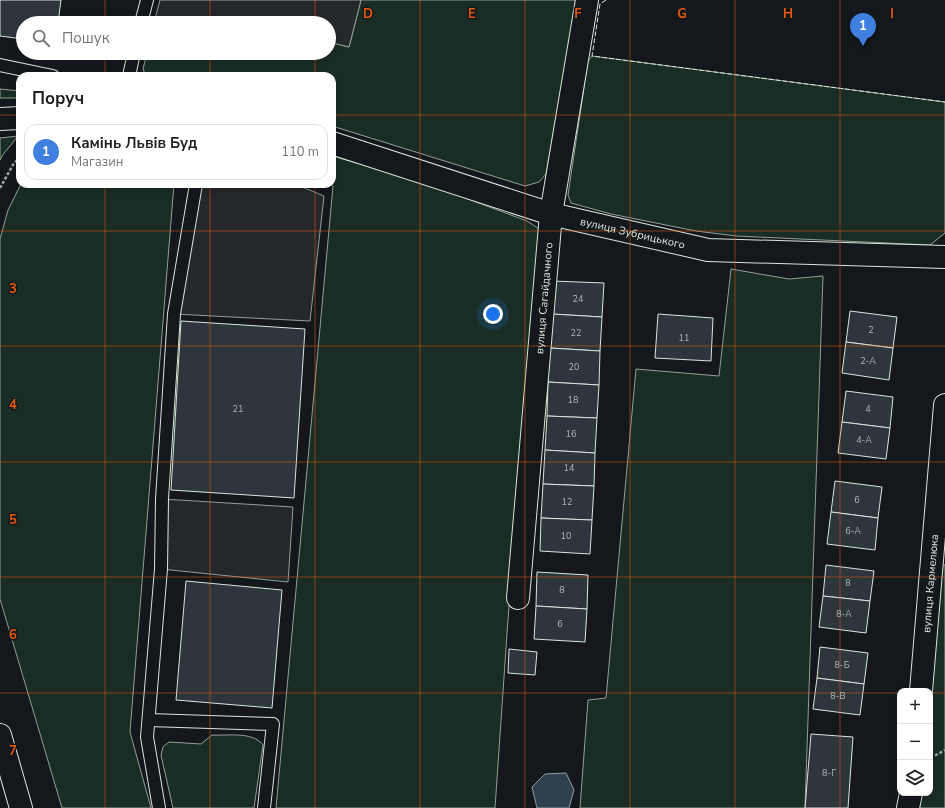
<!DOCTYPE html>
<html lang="uk">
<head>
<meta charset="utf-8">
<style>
	body { margin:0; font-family:"Nunito Sans",sans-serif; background:#f6f6f6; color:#222 }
	.controls { position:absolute; right:12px; bottom:12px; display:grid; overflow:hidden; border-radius:8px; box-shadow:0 2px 6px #0003 }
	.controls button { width:36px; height:36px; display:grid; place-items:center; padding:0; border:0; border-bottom:1px solid #e0e0e0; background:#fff; color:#222; font:20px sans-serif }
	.you { position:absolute; left:493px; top:314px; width:14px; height:14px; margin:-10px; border:3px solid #fff; border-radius:50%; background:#1a73e8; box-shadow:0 0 0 6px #1a73e833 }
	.badge { display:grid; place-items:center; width:26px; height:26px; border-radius:50%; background:#0f766e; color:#fff; font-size:13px; font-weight:700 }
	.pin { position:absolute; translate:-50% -33px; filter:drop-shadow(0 1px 2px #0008) }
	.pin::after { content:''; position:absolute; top:21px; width:14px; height:12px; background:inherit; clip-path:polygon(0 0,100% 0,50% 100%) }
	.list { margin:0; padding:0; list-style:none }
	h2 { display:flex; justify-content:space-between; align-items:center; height:52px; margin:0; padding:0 16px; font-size:17px }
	h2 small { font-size:13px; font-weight:400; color:#767676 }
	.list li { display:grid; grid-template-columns:26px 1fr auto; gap:12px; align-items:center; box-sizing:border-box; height:56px; margin:0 8px 8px; padding:0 8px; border:1px solid #e0e0e0; border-radius:12px }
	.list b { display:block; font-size:15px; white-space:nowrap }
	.list p { margin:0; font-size:13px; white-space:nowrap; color:#767676 }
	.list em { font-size:13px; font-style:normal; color:#767676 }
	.icon { flex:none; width:22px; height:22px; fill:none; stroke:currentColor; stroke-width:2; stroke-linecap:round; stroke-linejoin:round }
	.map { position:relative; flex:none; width:945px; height:808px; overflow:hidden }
	.search { position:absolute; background:#fff; box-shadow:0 2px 6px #0003; left:16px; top:16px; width:320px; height:44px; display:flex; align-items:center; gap:10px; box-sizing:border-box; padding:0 14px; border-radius:22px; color:#767676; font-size:15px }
	.panel { position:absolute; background:#fff; box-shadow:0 2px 6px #0003; left:16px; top:72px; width:320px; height:116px; border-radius:12px }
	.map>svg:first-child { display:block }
	.green { fill:#1a2d24; stroke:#939e99 }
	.parking { fill:#24282b; stroke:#939e99 }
	.water { fill:#2f3f4d; stroke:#939e99 }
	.building { fill:#2c363c; stroke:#d8e6dc }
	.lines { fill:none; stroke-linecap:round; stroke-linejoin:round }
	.service-casing { stroke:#d8e6dc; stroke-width:14 }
	.minor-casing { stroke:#d8e6dc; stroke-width:24 }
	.primary-casing { stroke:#d8e6dc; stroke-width:24 }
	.path { stroke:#9da8a2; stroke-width:2.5; stroke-dasharray:3 2; stroke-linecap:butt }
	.service { stroke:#14181c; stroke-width:12 }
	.minor { stroke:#14181c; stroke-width:22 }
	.primary { stroke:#14181c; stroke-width:22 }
	.fence { stroke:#d8e6dc; stroke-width:1; stroke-dasharray:5 2; stroke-linecap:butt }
	.grid { fill:none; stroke:#e8590c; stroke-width:1; stroke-opacity:0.55 }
	.labels { text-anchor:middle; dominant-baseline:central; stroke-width:3; stroke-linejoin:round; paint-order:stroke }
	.number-label { font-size:9px; fill:#adbab4 }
	.street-label { font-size:11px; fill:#d8e6dc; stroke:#14181c }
	.grid-label { font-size:13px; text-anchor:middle; font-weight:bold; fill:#e8590c; stroke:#14181c; stroke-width:3; stroke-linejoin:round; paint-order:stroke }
</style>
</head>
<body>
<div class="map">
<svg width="945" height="808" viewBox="0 0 945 808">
	<rect width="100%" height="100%" fill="#14181c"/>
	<!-- green -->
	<g class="green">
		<path d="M361,0H577L546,174L539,182L525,186L332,126V76H146L143,69L147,53H329V42L349,47Z"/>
		<path d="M592,56L945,102V233L930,245L736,236L696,231L611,214L571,203L568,195L588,61Z"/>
		<path d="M0,89L20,91V98H0Z"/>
		<path d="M18,136L2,156L0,160V138Z"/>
		<path d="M332,156L417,180L527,221L541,230L533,346L508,619L495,808H276L333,186L329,184H332Z"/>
		<path d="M21,184H174L130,732L151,808H62L0,599V239L8,210Z"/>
		<path d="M731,269L789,279L823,276L805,808H580L588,700L606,698L636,369L719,376Z"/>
		<path d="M940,564L945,565V808H917L918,793H930V691Z"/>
		<path d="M212,735C228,736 252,731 263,745L254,808H173L161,755L163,747L169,742L201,744Z"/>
	</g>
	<!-- parking -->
	<g class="parking">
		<path d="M160,0H361L349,47L329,42V23H249L233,19L232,23H154Z"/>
		<path d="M196,184H295L324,196L310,321L174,314Z"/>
		<path d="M162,499L293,507L288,582L161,569Z"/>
	</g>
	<!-- water -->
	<path class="water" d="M566,773L574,790L569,808H537L532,787L545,774Z"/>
	<!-- building -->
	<g class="building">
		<path d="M0,0H61L58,23H23V39L0,36Z"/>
		<path d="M553,281L604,283L602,317L552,314Z"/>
		<path d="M850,311L897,317L893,348L846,342Z"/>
		<path d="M552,314L602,317L600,351L550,348Z"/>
		<path d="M658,314L713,318L711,361L655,358Z"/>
		<path d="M181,321L305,329L294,498L171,490Z"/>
		<path d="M846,342L893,348L889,380L842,373Z"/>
		<path d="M550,348L600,351L599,385L548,382Z"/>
		<path d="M548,382L599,385L597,418L547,416Z"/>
		<path d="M846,391L893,397L890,428L842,422Z"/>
		<path d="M547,416L597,418L595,453L545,450Z"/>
		<path d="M842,422L890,428L886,459L838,453Z"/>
		<path d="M545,450L595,453L594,486L543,484Z"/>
		<path d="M835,481L882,487L878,518L831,512Z"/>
		<path d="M543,484L594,486L592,520L541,518Z"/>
		<path d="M831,512L878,518L875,550L827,544Z"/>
		<path d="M541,518L592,520L590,554L540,551Z"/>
		<path d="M826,565L874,571L870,601L823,596Z"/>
		<path d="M537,572L588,575L587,609L536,606Z"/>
		<path d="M186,581L282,590L272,708L176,700Z"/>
		<path d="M823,596L870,601L866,633L819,627Z"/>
		<path d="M536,606L587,609L585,642L534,639Z"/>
		<path d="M820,647L868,653L864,684L817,678Z"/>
		<path d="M509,649L537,652L535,675L508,673Z"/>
		<path d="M817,678L864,684L860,715L813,709Z"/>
		<path d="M811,734L853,737L848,808H805Z"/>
	</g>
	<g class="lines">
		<defs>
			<g id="service">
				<path d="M141,23L147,0"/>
				<path d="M0,65L53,76"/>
				<path d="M129,76L134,53"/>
				<path d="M149,720L273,724L264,808"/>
				<path d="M159,808L147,737L161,569L162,499L174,314L196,184"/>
			</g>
			<g id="minor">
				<path d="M0,119L20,118"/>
				<path id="s1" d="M332,143L551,214L708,250L945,257"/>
				<path id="s2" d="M518,598L551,214L587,0"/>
				<path id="s3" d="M921,691L945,405"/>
				<path d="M908,808L911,793"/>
			</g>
			<path id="primary" d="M0,735L21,808"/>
		</defs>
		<!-- service casing -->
		<use href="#service" class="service-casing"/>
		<!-- minor casing -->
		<use href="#minor" class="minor-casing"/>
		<!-- primary casing -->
		<use href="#primary" class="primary-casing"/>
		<!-- path -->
		<g class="path">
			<path d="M0,188L14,163L20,158"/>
			<path d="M930,755H936L945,750"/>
		</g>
		<!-- service -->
		<use href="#service" class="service"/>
		<!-- minor -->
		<use href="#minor" class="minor"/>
		<!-- primary -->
		<use href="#primary" class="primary"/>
		<!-- fence -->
		<path class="fence" d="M606,0L600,4L592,56L945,102"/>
	</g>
	<!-- grid -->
	<path class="grid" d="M105,0V23M210,0V23M315,0V23M420,0V808M525,0V808M630,0V808M735,0V808M840,0V808M105,53V76M210,53V76M315,53V76M0,115H20M332,115H945M105,184V808M210,184V808M315,184V808M0,231H945M0,346H945M0,462H945M0,577H945M0,693H900M930,693H945"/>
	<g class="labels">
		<!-- number labels -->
		<g class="number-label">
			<text x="578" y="299">24</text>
			<text x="871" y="330">2</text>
			<text x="576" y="333">22</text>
			<text x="684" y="338">11</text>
			<text x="868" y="361">2-А</text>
			<text x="574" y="367">20</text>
			<text x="573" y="400">18</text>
			<text x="238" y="409">21</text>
			<text x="868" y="409">4</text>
			<text x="571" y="434">16</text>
			<text x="864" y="440">4-А</text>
			<text x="569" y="468">14</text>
			<text x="857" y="500">6</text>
			<text x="567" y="502">12</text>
			<text x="853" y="531">6-А</text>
			<text x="566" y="536">10</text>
			<text x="848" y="583">8</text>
			<text x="562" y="590">8</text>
			<text x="844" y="614">8-А</text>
			<text x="560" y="624">6</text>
			<text x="842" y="665">8-Б</text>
			<text x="838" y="696">8-В</text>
			<text x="829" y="773">8-Г</text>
		</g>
		<!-- street labels -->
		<g class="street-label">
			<text stroke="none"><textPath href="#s1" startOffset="314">вулиця Зубрицького</textPath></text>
			<text stroke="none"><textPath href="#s2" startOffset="301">вулиця Сагайдачного</textPath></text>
			<text stroke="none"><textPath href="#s3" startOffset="108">вулиця Кармелюка</textPath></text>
		</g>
	</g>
	<g class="grid-label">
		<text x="368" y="18">D</text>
		<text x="472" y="18">E</text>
		<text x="578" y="18">F</text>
		<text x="682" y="18">G</text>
		<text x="788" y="18">H</text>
		<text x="892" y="18">I</text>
		<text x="13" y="293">3</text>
		<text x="13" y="409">4</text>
		<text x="13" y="524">5</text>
		<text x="13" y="639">6</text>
		<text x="13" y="755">7</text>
	</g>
</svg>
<div class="controls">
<button>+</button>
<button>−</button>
<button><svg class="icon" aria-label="layers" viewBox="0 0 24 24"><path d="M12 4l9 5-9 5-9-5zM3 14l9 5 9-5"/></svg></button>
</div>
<div class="you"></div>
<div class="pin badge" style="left:863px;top:46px;background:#3f7fe0">1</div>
<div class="search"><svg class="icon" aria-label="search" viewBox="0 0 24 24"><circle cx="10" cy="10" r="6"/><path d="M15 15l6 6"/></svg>Пошук</div>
<section class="panel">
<h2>Поруч<small></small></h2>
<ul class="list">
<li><span class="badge" style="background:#3f7fe0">1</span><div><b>Камінь Львів Буд</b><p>Магазин</p></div><em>110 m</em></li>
</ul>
</section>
</div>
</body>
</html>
